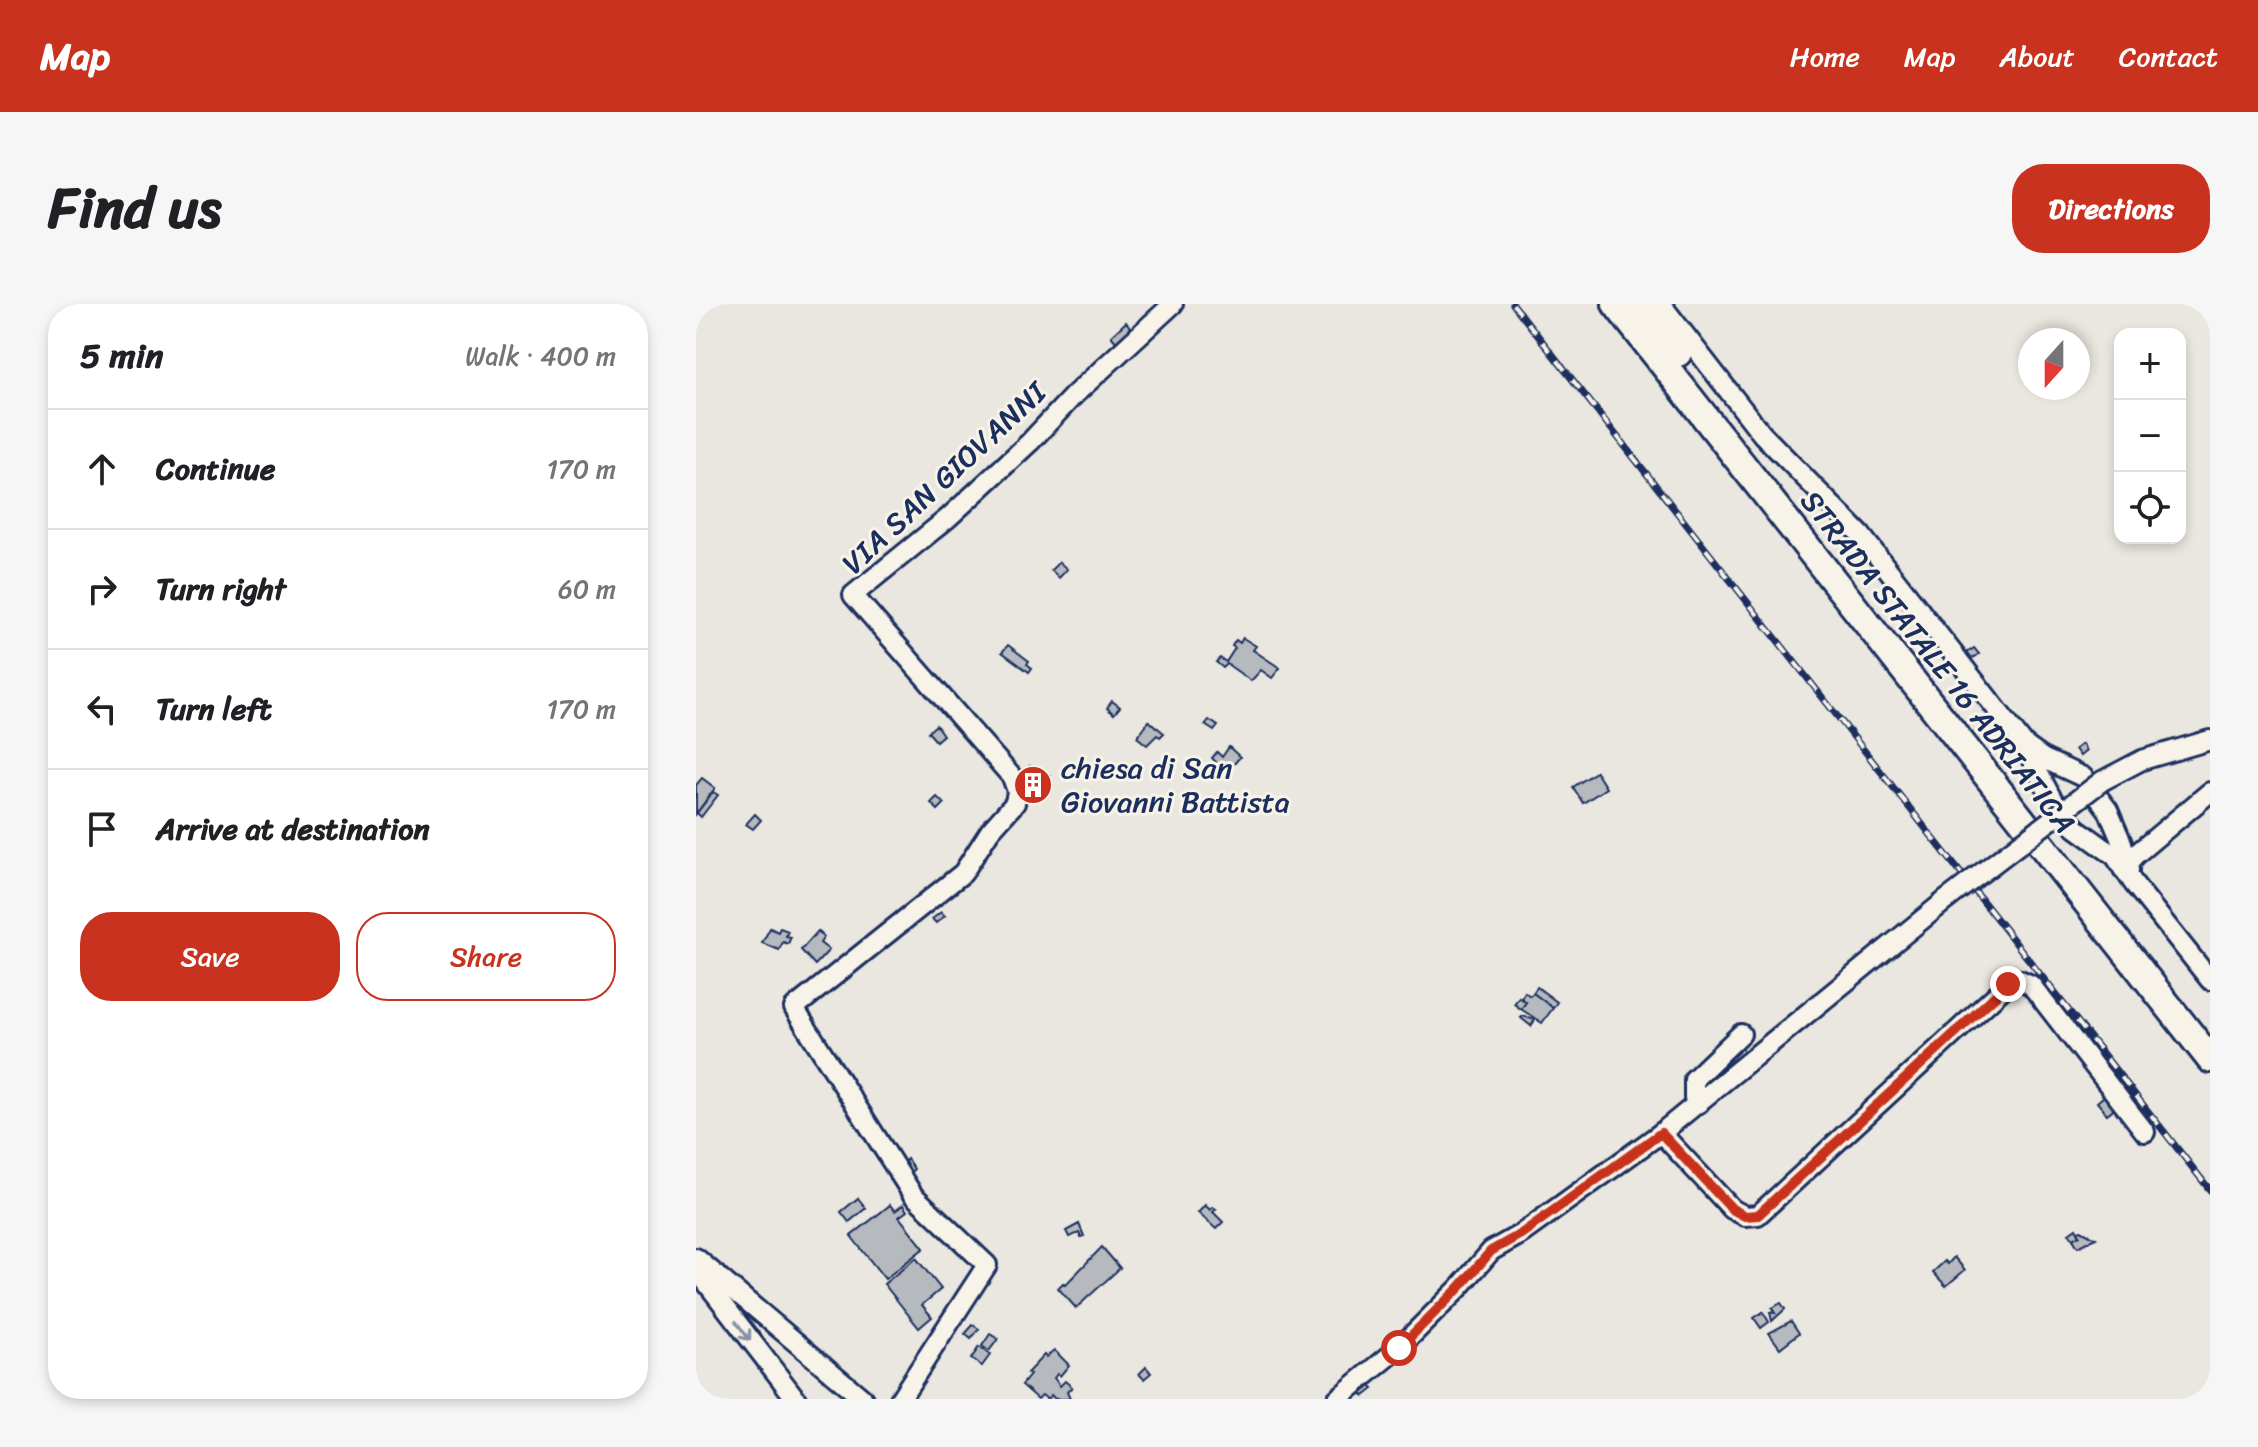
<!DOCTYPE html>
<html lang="en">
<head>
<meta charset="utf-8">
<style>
	body { margin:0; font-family:Sriracha,sans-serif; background:#f6f6f6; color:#202124 }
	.controls { position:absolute; right:24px; top:24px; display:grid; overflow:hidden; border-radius:16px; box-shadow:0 4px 12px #0003 }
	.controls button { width:72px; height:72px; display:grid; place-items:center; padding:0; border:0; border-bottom:2px solid #e0e0e0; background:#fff; color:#202124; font:40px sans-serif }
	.compass { position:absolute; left:1322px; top:24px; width:72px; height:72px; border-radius:50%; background:#fff; box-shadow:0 4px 12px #0003; rotate:201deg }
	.stop { position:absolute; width:24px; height:24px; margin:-18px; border:6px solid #c8321e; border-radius:50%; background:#fff }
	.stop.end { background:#c8321e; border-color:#fff; box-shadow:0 2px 8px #0008 }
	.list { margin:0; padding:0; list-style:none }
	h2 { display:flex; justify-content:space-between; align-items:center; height:104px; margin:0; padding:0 32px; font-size:34px }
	h2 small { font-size:26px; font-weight:400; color:#757577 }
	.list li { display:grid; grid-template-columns:52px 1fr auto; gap:24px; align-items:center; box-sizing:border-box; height:120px; padding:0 32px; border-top:2px solid #e0e0e0 }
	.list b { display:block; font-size:30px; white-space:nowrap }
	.list em { font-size:26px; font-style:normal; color:#757577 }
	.actions { display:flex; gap:16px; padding:24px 32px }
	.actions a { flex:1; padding:18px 0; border:2px solid #c8321e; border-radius:32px; text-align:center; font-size:28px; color:#c8321e }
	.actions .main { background:#c8321e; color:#fff }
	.icon { flex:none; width:44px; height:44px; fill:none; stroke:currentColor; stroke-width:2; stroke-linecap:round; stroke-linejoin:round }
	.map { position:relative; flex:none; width:1514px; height:1095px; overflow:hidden; border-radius:32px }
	header { display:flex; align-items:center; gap:48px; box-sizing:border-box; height:112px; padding:0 40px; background:#c8321e; color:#fff }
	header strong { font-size:38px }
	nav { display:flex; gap:44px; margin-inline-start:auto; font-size:28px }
	.intro { display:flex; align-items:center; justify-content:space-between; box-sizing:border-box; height:192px; padding:0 48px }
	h1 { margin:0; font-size:56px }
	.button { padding:20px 36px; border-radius:32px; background:#c8321e; color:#fff; font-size:28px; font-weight:700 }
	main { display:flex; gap:48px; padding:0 48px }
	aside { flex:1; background:#fff; border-radius:32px; box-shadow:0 4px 12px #0003 }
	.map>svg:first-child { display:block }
	.building { fill:#b6babf; stroke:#1b2f5e; stroke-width:2 }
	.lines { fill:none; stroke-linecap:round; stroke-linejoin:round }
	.minor-casing { stroke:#1b2f5e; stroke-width:24 }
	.highway-casing { stroke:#1b2f5e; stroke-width:32 }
	.minor { stroke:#f7f3e8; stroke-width:18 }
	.highway { stroke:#f7f3e8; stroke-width:26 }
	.rail-casing { stroke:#1b2f5e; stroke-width:7 }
	.rail { stroke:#f7f3e8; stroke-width:4; stroke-dasharray:12; stroke-linecap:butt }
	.minor-bridge-casing { stroke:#1b2f5e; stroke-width:24; stroke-linecap:butt }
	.minor-bridge { stroke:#f7f3e8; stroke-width:18 }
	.oneway { stroke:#8991a3 }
	.route { stroke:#c8321e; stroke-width:10 }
	.labels { text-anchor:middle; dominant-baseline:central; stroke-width:6; stroke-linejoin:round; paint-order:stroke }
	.street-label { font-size:30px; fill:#1b2f5e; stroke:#f7f3e8 }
	.poi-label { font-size:30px; fill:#1b2f5e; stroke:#f7f3e8; text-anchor:start }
</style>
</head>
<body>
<header>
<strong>Map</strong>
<nav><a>Home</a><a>Map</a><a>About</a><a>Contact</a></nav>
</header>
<div class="intro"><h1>Find us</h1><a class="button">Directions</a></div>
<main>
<aside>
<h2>5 min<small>Walk · 400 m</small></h2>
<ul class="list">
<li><svg class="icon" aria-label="ahead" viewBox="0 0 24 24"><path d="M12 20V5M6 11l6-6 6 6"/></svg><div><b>Continue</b></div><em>170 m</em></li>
<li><svg class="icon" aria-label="right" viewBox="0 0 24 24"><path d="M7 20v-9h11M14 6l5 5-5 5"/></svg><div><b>Turn right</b></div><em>60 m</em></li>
<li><svg class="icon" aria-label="left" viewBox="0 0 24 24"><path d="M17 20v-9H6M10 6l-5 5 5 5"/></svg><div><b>Turn left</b></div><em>170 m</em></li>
<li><svg class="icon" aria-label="arrive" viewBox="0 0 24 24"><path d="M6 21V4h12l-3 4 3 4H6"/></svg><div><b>Arrive at destination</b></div></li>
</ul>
<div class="actions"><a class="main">Save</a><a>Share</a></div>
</aside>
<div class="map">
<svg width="1514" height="1095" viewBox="0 0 1514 1095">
	<rect width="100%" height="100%" fill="#eae7e0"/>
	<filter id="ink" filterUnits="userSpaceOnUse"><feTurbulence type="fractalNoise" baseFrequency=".0125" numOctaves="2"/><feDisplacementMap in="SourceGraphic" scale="16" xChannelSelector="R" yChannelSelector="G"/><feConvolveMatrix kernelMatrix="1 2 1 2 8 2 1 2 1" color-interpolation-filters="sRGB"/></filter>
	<g filter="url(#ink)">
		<!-- building -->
		<g class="building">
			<path d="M430,18L437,27L423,41L415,32Z"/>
			<path d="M363,258L371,265L363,274L355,266Z"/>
			<path d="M547,334L560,342L557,346L584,364L576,374L565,366L555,377L531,360L527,364L520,358L524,354L530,358L539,344L536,342L540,336L544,339Z"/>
			<path d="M312,341L333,357L331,360L336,364L333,368L306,348Z"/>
			<path d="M1278,344L1283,350L1276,355L1271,349Z"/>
			<path d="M416,397L424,403L418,410L411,404Z"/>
			<path d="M513,416L522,422L518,427L509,421Z"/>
			<path d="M453,417L468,429L464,433L461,431L451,441L441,433Z"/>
			<path d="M240,421L247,431L240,437L232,428Z"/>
			<path d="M1386,440L1390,447L1384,452L1379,445Z"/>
			<path d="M533,443L544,453L530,469L516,454L521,448L526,453Z"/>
			<path d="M334,462L341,470L347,465L354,472L336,489L321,473Z"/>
			<path d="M900,468L910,484L887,499L877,483Z"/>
			<path d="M6,474L19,484L0,510V481Z"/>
			<path d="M17,488L22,491L5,513L1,509Z"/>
			<path d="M241,493L248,500L242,506L235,499Z"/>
			<path d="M59,510L65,516L57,525L50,520Z"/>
			<path d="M245,608L249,612L240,619L236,615Z"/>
			<path d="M74,624L82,628L84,624L92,627L90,632L95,633L92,640L87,638L83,646L66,639Z"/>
			<path d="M122,627L128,633L124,639L133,646L119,661L105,646Z"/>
			<path d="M841,683L861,698L857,704L837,689Z"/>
			<path d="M829,688L834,692L837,689L857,704L846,719L825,705L830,698L825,694Z"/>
			<path d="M823,693L830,698L825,705L818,700Z"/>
			<path d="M827,712L839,716L835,722L825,714Z"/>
			<path d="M1408,792L1414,799L1420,795L1424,800L1411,810L1401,798Z"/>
			<path d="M211,855L218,865L211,872L204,864Z"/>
			<path d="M162,894L170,904L153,918L145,908Z"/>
			<path d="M194,901L199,907L207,901L211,907L203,913L228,944L189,975L155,932Z"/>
			<path d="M509,901L514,906L517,903L520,905L517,908L527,918L520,925L502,909Z"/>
			<path d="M383,920L388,932L385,933L383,929L373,933L370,927Z"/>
			<path d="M1380,924L1384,931L1377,935L1373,929Z"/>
			<path d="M1385,926L1400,934L1382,943L1377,935L1384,931L1382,927Z"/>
			<path d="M406,943L424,964L380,1004L362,984L367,979L369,981Z"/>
			<path d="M1258,953L1269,966L1250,982L1237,968L1249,957L1252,960Z"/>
			<path d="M220,954L245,985L226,1001L236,1013L223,1024L188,980Z"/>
			<path d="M1085,999L1089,1005L1076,1017L1074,1008L1079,1009L1076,1004Z"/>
			<path d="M1067,1008L1073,1018L1065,1024L1058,1014Z"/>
			<path d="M1095,1017L1103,1029L1084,1044L1073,1029Z"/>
			<path d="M277,1021L283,1025L275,1035L269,1030Z"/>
			<path d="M294,1030L302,1035L293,1047L286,1042Z"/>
			<path d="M283,1043L294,1051L286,1062L275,1055Z"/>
			<path d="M358,1046L373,1061L364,1072L361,1070L358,1074L364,1082L369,1077L376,1083L371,1088L374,1095H359L355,1091L351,1095L346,1091L342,1095L326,1081L334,1071L331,1069L348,1051L350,1053Z"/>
			<path d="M450,1063L455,1069L448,1075L443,1070Z"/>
			<path d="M673,1081L677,1085L668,1092L664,1089Z"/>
		</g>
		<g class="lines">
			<defs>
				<g id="minor">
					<path d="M965,0L1066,130L1165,231L1327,439L1356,495L1380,524L1419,552L1438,580L1514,676"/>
					<path d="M1330,442L1348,455L1387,473L1412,506L1426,539L1433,566"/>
					<path d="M1406,477L1446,456L1514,436"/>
					<path d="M1427,565L1439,551L1514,488"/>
					<path d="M1003,799L998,794V775L1045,730"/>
					<path d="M965,829L1036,905L1049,912L1062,911L1312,680L1324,676L1335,681L1449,828"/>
					<path d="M0,954L167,1095"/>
					<path d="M0,965L100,1095"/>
					<path d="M204,1095L291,961L217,891L98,704L267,569L294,527L319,499L321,487L316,473L157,291L252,214L334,138L378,91L477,0"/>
					<path d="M641,1095L703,1044L764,983L795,947L825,930L965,829L1250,596"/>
				</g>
				<g id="highway">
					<path d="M920,0L1514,755"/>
					<path d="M943,0L982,49"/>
				</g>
			</defs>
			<!-- minor casing -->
			<use href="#minor" class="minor-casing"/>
			<!-- highway casing -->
			<use href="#highway" class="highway-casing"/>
			<!-- minor -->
			<use href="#minor" class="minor"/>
			<!-- highway -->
			<use href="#highway" class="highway"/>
			<defs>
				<path id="rail" d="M817,0L1514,886"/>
			</defs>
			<!-- rail casing -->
			<use href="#rail" class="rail-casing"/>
			<!-- rail -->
			<use href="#rail" class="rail"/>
			<defs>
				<path id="minor-bridge" d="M1250,596L1406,477"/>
			</defs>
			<!-- minor-bridge casing -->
			<use href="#minor-bridge" class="minor-bridge-casing"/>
			<!-- minor-bridge -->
			<use href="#minor-bridge" class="minor-bridge"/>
		</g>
		<!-- one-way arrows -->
		<defs><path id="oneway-shaft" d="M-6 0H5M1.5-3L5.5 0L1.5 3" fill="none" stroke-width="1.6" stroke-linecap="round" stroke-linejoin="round" transform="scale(2)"/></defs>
		<use class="oneway" href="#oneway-shaft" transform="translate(47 1027) rotate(53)"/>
	</g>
	<g class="lines" filter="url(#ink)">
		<!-- route -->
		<path class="route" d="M703,1044L764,983L795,947L825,930L965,829L1036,905L1049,912L1062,911L1312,680"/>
	</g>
	<!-- icons -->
	<defs>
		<symbol id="building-disc" viewBox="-11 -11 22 22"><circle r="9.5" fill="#c8321e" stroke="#f7f3e8"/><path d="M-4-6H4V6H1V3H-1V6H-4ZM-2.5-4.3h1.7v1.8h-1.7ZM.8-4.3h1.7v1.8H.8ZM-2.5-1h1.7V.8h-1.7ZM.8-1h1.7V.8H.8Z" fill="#fff"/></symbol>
	</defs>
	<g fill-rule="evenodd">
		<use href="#building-disc" x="315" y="459" width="44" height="44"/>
	</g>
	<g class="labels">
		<!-- street labels -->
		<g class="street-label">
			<text transform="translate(248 174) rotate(-43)">VIA SAN GIOVANNI</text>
			<text transform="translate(1242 358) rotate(52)">STRADA STATALE 16 ADRIATICA</text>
		</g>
		<!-- poi labels -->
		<g class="poi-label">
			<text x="365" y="464">chiesa di San<tspan x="365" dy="34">Giovanni Battista</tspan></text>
		</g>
	</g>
</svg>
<div class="controls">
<button>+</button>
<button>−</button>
<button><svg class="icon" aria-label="locate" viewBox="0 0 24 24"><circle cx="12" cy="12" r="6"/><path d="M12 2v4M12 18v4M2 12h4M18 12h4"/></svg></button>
</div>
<svg class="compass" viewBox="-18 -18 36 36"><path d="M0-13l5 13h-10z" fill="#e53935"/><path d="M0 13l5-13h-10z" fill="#757577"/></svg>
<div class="stop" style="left:703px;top:1044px"></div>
<div class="stop end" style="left:1312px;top:680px"></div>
</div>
</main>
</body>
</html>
